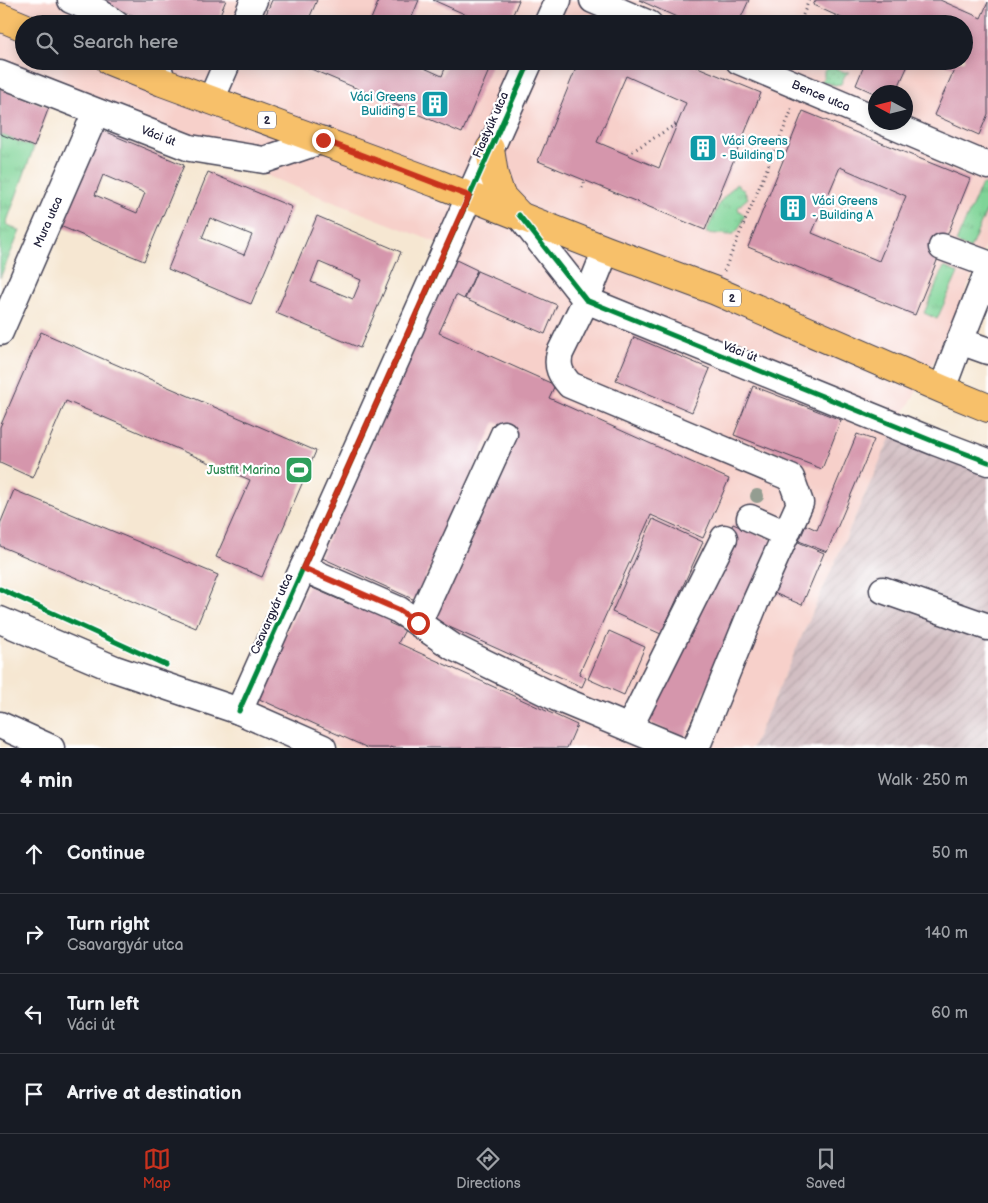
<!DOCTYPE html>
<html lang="en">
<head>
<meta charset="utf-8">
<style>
	body { margin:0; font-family:"Balsamiq Sans",sans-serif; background:#242831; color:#f1f3f6 }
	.compass { position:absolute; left:868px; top:85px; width:45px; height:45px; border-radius:50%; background:#171b24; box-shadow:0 2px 12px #0003; rotate:277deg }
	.stop { position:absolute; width:15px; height:15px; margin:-11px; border:4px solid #c8321e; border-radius:50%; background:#fff }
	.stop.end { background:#c8321e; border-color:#fff; box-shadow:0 1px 5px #0008 }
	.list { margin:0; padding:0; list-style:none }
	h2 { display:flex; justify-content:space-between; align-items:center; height:65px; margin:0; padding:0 20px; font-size:21px }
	h2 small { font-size:16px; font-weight:400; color:#9ea1a6 }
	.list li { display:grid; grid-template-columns:32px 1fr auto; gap:15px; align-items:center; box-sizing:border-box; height:80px; padding:0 20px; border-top:1px solid #363941 }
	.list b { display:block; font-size:19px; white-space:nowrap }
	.list p { margin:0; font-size:16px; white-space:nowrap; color:#9ea1a6 }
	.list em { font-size:16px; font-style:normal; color:#9ea1a6 }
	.icon { flex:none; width:28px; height:28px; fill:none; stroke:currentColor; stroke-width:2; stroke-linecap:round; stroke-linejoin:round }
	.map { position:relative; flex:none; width:988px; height:748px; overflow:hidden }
	.search { position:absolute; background:#171b24; box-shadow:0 2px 12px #0003; left:15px; right:15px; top:15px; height:55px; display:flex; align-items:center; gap:12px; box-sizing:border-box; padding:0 18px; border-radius:28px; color:#9ea1a6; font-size:19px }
	.sheet { height:385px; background:#171b24 }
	nav { display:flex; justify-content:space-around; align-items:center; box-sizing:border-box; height:70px; border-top:1px solid #363941; background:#171b24; font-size:14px; color:#9ea1a6 }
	nav a { display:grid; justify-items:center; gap:2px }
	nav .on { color:#c8321e }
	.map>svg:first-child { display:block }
	.built { fill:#f7d0ca; fill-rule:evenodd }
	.industrial { fill:url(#industrial-furrows) }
	.grass { fill:url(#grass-tufts); stroke:#507b69 }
	.park { fill:url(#park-dots); stroke:#507b69 }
	.building { fill:#d596ac; fill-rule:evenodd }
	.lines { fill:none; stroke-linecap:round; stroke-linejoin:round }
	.minor-casing { stroke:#424052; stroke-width:29 }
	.major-casing { stroke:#424052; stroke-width:30 }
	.path { stroke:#424052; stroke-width:3; stroke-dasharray:1 4; stroke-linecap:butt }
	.minor { stroke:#fff; stroke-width:26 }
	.major { stroke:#f7c06b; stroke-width:28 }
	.cycleway-casing { stroke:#fff; stroke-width:8 }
	.cycleway { stroke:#00873e; stroke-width:5 }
	.tree { fill:#949d91 }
	.route { stroke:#c8321e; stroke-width:6 }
	.labels { text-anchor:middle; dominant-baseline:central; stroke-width:4.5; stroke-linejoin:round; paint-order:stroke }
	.shield { fill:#fff; stroke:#646476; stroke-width:1 }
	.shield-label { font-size:11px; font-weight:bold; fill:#22223b }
	.street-label { font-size:12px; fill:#22223b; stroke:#fff }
	.culture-label { font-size:12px; fill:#0d838f; stroke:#fff; text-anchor:start }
	.leisure-label { font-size:12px; fill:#27864d; stroke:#fff; text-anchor:end }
</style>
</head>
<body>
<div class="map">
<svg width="988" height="748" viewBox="0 0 988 748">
	<defs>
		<pattern id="industrial-furrows" width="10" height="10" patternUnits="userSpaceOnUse" patternTransform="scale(1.25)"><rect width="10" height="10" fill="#d2bec2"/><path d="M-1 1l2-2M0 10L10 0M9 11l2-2" fill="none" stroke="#b4a3a8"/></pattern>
		<pattern id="grass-tufts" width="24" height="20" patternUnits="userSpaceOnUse" patternTransform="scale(1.25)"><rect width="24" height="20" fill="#7fd497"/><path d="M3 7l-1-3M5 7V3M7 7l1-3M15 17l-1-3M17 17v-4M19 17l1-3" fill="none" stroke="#6db683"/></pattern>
		<pattern id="park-dots" width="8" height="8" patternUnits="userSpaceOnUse" patternTransform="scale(1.25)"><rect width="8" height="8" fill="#7fd497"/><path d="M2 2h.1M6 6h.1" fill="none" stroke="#6db683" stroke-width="1.8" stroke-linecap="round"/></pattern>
	</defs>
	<rect width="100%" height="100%" fill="#fff"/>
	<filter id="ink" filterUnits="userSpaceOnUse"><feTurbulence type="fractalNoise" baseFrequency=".02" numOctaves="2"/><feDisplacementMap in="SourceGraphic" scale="10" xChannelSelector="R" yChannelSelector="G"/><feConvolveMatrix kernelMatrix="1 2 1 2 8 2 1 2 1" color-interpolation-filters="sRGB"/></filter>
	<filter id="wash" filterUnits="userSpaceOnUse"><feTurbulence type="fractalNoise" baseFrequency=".0096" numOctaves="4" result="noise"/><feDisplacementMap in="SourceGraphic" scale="20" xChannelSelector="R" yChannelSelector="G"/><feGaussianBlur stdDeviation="1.12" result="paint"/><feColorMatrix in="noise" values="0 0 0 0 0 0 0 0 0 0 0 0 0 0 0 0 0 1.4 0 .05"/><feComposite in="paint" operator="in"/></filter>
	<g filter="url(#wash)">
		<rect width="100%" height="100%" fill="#f6e7d2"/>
		<!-- built -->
		<path class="built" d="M0,0H988V239L941,349L893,432L752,748H342L265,713L254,698L453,249L0,71ZM24,24H964V61H24ZM876,92H906V122H876Z"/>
		<!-- industrial -->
		<path class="industrial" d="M893,432L988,472V748H752Z"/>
		<!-- grass -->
		<g class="grass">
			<path d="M0,134L34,147L6,224L20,231L0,278Z"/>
			<path d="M736,184L743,189L748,198L742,203L738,208L739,211L745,215C742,222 739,233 730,235L706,233L720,202Z"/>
			<path d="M982,184L988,187V207L970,249L956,242Z"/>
			<path d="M944,267L958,273L937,319L924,313Z"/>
		</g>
		<!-- park -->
		<path class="park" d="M834,67L843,72H849L845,75L841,84L834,85L821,81L824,78V71L830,68Z"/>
		<g id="blocks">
			<!-- building -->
			<g class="building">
				<path d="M94,0H226L216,24H155Z"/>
				<path d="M272,0H317L308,21L313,24H262Z"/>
				<path d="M379,0H419L409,24H369Z"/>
				<path d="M433,0H519L509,24H465L469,16Z"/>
				<path d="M639,0H749L738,24H692Z"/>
				<path d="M816,0H940L981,18L988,2V114L979,135L934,115L955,68L939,61H964V24H855L813,5Z"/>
				<path d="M292,61H409L442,76L448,61H493L462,133Z"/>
				<path d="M579,61H683L761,93L705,230L538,161ZM626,76L686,103L659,168L597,142Z"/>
				<path d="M866,61H910L896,92H876V94L856,85Z"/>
				<path d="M0,88L49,107L34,147L0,134Z"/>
				<path d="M803,111L970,179L915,315L748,247ZM840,167L906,196L879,261L812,233Z"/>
				<path d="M101,130L184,165L144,261L60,226ZM103,175L145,193L137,213L95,195Z"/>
				<path d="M208,172L292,207L251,304L168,269ZM210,218L252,235L244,255L202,238Z"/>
				<path d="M317,216L401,252L360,348L276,313ZM319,262L361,280L353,299L311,282Z"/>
				<path d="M454,259L477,270L464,299L456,295L439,333L555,385L549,398L729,479L703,538L651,515L579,674L586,678L582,687L425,616L510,428L495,422L415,600L320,557Z"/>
				<path d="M477,271L557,305L545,334L465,299Z"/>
				<path d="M41,332L316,451L262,577L216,557L250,480L66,401L33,478L0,463V427Z"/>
				<path d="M634,337L710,369L692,412L616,380Z"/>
				<path d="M753,386L841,420L822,469L734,435Z"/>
				<path d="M857,434L874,440L827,552L799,541L806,525L817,530Z"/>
				<path d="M14,490L218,575L196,628L0,546V524Z"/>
				<path d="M653,519L703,542L661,634L612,612Z"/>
				<path d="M733,524L773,541L684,738L644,720Z"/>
				<path d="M796,541L824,553L802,605L774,593Z"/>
				<path d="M308,586L349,604L353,595L394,613L389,623L405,630L398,643L577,725L567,748H393L390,747V748H368L257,698Z"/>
				<path d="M609,631L645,647L624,695L588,679Z"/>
			</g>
		</g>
	</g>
	<g filter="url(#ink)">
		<use href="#blocks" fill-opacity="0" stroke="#424052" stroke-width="1"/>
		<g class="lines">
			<defs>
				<g id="minor">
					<path d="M71,0L99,12L116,24"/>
					<path d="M593,0L649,24"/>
					<path d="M244,24L254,0"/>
					<path d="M547,24L558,0"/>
					<path d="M157,61L162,82"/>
					<path id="s1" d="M739,61L876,119"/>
					<path id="s2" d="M0,74L190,148L264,160L323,140"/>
					<path d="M211,100L228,61"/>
					<path d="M884,122L988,166"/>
					<path d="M519,215L586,300L935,442L988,462"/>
					<path d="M942,247L988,264"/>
					<path d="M606,250L586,300L560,353C556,367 561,375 570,385L791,478L800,503L755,603L696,748"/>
					<path id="s3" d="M0,332L96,112"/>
					<path d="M960,341L988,351"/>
					<path d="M942,389L960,341L988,271"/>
					<path d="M750,518L786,534"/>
					<path d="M303,568L399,610L453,647L557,698L677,748"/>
					<path d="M883,590L988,627"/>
					<path d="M0,620L115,669L239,711L323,748"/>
					<path d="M418,623L504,434"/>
					<path d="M239,711L530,61"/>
					<path d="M0,725L51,748"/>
					<path d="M629,728L724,538"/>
				</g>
				<g id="major">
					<path d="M0,17L24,27"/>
					<path d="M110,61L162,82L436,183L606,250L716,291L942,389L988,408"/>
					<path d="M490,149L494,175L501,196L519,215"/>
				</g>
			</defs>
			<!-- minor casing -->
			<use href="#minor" class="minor-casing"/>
			<!-- major casing -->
			<use href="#major" class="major-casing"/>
			<!-- path -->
			<g class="path">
				<path d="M803,15L809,0"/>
				<path d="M628,154L678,123"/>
				<path d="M582,188L585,181"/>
				<path d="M724,271L793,107"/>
			</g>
			<!-- minor -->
			<use href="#minor" class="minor"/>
			<!-- major -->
			<use href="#major" class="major"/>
			<defs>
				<g id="cycleway">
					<path d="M519,215L586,300L935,442L988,462"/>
					<path d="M0,589L166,665"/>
					<path d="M239,711L530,61"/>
				</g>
			</defs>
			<!-- cycleway casing -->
			<use href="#cycleway" class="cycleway-casing"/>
			<!-- cycleway -->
			<use href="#cycleway" class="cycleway"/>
		</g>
		<!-- trees -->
		<circle class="tree" cx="757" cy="496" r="7"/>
	</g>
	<g class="lines" filter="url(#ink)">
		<!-- route -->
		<path class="route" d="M323,140L469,196L303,568L399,610L418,623"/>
	</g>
	<!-- icons -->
	<defs>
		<symbol id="building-square" viewBox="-11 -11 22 22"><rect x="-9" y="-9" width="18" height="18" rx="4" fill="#0f9aa8" stroke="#fff"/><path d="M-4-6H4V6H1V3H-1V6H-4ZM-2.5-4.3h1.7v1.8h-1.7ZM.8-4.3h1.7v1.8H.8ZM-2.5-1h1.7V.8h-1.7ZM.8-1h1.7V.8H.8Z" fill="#fff"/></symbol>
		<symbol id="stadium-square" viewBox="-11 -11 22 22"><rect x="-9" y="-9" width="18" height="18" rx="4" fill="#2e9e5b" stroke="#fff"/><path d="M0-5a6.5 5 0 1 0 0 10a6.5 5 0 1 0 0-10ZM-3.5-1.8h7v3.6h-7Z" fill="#fff"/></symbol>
	</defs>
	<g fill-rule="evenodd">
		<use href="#building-square" x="419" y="88" width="32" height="32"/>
		<use href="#building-square" x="687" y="132" width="32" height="32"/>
		<use href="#building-square" x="777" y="192" width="32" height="32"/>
		<use href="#stadium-square" x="283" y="454" width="32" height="32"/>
	</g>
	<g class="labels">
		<!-- shield labels -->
		<g class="shield">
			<rect x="258" y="111.5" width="18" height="17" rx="4"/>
			<rect x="723" y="289.5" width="18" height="17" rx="4"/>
		</g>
		<g class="shield-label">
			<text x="267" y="120">2</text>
			<text x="732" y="298">2</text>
		</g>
		<!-- street labels -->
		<g class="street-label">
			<text stroke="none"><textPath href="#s1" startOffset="89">Bence utca</textPath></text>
			<text transform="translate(491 125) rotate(-66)">Fiastyúk utca</text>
			<text stroke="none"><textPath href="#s2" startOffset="170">Váci út</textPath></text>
			<text stroke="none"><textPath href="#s3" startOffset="120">Mura utca</textPath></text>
			<text transform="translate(740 352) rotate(22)">Váci út</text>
			<text transform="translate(272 614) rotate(-66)">Csavargyár utca</text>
		</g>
		<!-- culture labels -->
		<g class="culture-label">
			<text x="416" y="97" text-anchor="end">Váci Greens<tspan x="416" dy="14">Buliding E</tspan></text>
			<text x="722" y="141">Váci Greens<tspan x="722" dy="14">- Building D</tspan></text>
			<text x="812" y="201">Váci Greens<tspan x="812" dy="14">- Building A</tspan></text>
		</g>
		<!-- leisure labels -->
		<g class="leisure-label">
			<text x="280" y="470">Justfit Marina</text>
		</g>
	</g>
</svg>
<svg class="compass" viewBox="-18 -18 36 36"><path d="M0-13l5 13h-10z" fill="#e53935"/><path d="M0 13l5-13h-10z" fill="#9ea1a6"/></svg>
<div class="stop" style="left:418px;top:623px"></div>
<div class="stop end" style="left:323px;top:140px"></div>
<div class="search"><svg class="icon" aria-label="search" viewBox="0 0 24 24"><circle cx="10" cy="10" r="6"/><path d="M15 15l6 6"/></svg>Search here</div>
</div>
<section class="sheet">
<h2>4 min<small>Walk · 250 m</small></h2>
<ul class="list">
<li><svg class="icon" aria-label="ahead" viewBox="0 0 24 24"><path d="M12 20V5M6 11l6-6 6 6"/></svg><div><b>Continue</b></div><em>50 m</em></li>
<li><svg class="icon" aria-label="right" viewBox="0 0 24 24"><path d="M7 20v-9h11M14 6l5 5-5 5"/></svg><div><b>Turn right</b><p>Csavargyár utca</p></div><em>140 m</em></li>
<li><svg class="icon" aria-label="left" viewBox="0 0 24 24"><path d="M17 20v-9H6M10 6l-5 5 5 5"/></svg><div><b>Turn left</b><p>Váci út</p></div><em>60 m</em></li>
<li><svg class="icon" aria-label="arrive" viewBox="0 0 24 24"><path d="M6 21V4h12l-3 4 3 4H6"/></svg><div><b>Arrive at destination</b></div></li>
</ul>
</section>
<nav>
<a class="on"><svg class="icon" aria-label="map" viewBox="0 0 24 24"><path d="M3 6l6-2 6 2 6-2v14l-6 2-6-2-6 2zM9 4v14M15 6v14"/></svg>Map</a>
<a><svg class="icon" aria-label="directions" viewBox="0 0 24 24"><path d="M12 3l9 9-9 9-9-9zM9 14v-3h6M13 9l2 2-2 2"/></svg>Directions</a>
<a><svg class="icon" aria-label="saved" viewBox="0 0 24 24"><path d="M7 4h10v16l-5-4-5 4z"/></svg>Saved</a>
</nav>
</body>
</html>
